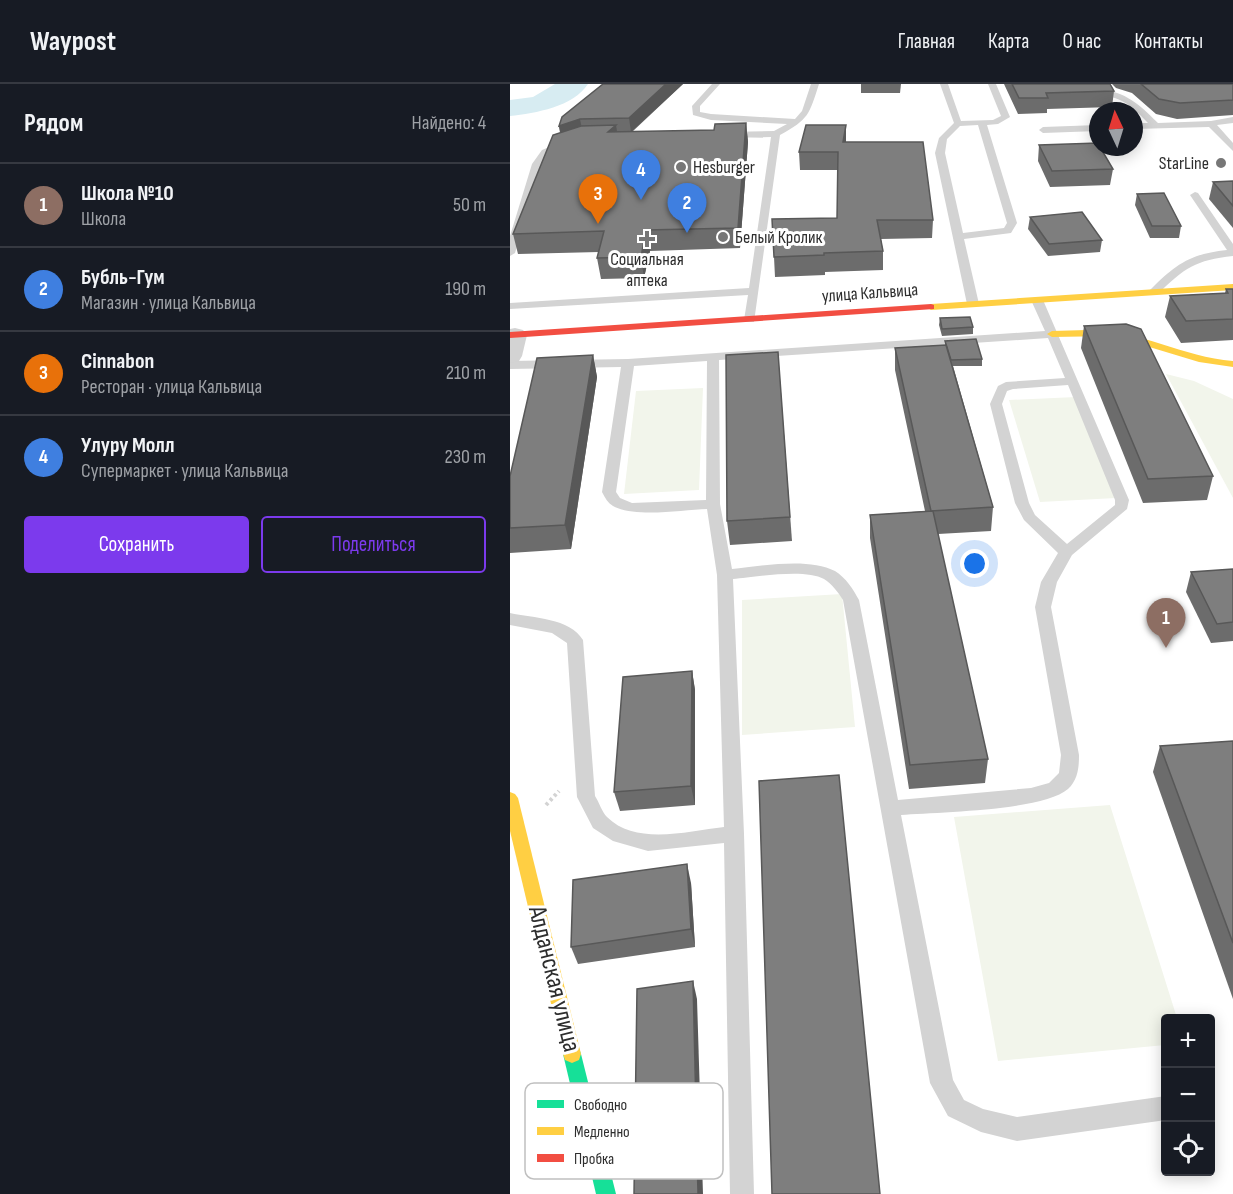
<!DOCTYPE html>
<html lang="ru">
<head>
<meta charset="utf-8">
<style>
	body { margin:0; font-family:"Sofia Sans Condensed",sans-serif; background:#20242c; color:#f1f3f6 }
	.controls { position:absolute; right:18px; bottom:18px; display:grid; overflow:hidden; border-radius:6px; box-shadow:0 3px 15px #0003 }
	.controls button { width:54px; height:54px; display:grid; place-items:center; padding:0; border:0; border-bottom:2px solid #363941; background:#171b24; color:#f1f3f6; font:30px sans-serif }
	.compass { position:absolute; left:579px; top:18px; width:54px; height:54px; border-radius:50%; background:#171b24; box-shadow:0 3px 15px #0003; rotate:356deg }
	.you { position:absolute; left:465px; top:480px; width:21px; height:21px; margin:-15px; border:4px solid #fff; border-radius:50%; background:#1a73e8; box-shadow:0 0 0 9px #1a73e833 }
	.badge { display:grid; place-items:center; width:39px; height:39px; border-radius:50%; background:#7c3aed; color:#fff; font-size:20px; font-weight:700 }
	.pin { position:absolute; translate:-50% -50px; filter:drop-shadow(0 2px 3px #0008) }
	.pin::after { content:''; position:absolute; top:32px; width:21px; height:18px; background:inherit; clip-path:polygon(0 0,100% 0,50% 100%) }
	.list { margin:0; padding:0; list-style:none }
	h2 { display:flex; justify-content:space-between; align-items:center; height:78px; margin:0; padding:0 24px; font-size:26px }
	h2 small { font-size:20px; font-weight:400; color:#9ea1a6 }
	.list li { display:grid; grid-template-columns:39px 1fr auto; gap:18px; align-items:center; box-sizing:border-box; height:84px; padding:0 24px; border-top:2px solid #363941 }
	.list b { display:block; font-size:22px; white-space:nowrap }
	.list p { margin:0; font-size:20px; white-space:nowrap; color:#9ea1a6 }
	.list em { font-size:20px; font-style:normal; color:#9ea1a6 }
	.actions { display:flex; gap:12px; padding:18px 24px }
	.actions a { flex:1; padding:14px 0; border:2px solid #7c3aed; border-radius:6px; text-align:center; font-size:21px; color:#7c3aed }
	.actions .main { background:#7c3aed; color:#fff }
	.icon { flex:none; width:33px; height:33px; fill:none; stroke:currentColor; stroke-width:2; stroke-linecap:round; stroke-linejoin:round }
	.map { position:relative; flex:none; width:723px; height:1110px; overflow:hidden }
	header { display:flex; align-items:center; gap:36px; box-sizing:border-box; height:84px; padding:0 30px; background:#171b24; border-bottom:2px solid #363941 }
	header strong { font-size:28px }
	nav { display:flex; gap:33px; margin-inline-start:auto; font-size:21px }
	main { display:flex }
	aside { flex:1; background:#171b24 }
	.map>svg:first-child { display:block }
	.green { fill:#f2f5eb }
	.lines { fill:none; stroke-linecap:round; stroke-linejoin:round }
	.river { fill:#d7ecf2; fill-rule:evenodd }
	.path { stroke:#d3d3d3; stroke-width:4; stroke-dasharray:3 3; stroke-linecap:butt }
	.lane { fill:#d3d3d3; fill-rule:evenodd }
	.street { fill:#d3d3d3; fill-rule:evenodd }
	.fast { fill:#16e098; fill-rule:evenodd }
	.slow { fill:#ffcf43; fill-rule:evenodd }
	.jam { fill:#f24e42; fill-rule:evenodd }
	.wall { fill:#6c6c6c }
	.shaded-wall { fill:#585858 }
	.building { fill:#7e7e7e; stroke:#585858; stroke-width:1.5 }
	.poi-dot { fill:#777; stroke:#fff; stroke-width:2 }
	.labels { text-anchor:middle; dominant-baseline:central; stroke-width:6; stroke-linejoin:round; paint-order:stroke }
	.far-poi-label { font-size:18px; fill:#2e2e2e; stroke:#fff; text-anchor:start }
	.far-street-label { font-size:18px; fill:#2e2e2e; stroke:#fff }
	.near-street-label { font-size:26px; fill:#2e2e2e; stroke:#fff }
	.key { fill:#fff; stroke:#c0c0c0; stroke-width:1.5 }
	.key-label { font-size:16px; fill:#2e2e2e }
</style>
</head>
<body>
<header>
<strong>Waypost</strong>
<nav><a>Главная</a><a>Карта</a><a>О нас</a><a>Контакты</a></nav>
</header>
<main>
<aside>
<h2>Рядом<small>Найдено: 4</small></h2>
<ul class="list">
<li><span class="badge" style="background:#8d6e63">1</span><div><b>Школа №10</b><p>Школа</p></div><em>50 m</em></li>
<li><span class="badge" style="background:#3f7fe0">2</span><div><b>Бубль-Гум</b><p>Магазин · улица Кальвица</p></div><em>190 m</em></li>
<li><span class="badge" style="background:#e8710a">3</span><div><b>Cinnabon</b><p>Ресторан · улица Кальвица</p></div><em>210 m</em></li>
<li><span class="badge" style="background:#3f7fe0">4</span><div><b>Улуру Молл</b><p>Супермаркет · улица Кальвица</p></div><em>230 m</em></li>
</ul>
<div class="actions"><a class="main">Сохранить</a><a>Поделиться</a></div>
</aside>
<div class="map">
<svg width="723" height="1110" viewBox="0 0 723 1110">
	<rect width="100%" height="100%" fill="#fff"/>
	<!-- green -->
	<g class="green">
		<path d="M656,290L684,297L723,315V414Z"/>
		<path d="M193,304L189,406L114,410L126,307Z"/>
		<path d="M566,313L606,414L530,418L499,316Z"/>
		<path d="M332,510L345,643L232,651V516Z"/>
		<path d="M600,721L667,934H656L655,961L488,977L444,733Z"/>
	</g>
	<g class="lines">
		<!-- river -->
		<path class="river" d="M45,0H78C63,23 26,29 0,32V16L23,13Z"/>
		<!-- path -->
		<path class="path" d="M36,721L49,707"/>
		<!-- lane -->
		<g class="lane">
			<path d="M202,0H210L190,22V28L201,30L285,35L292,27L301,0H309C299,31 299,35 270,51L244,238H236L234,236L238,211L0,225V219L239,204L261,53L214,54L210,51L214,48L264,47L277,40L201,36L183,31L182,22Z"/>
			<path d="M430,0H438L451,37L483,36L491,32L478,0H486L500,33L488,40L477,41L507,139L501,149L454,155L469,220L463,223L457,220L425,69L429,54L444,39ZM468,41L497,139L494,144L453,149L435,69L437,55L450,42Z"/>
			<path d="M582,5C612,5 627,18 648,39L701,37L723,33V39L707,41L723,59V67L699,43L624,45V39H638C615,15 611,14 579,9L578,7Z"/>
			<path d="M588,41V47L533,49L529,46L533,43Z"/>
			<path d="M54,57L61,59L38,70L32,80L5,169L0,172V152L22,80L32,66Z"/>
			<path d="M685,108L688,109L723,160V172C686,176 674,184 648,210H640V206C666,180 680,170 717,166L680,111Z"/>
			<path d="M527,213L533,216L619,416L617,425L562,471L547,498L541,523L569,671C569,683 568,696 558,705C533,727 427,728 391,731L443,996L454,1016L473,1025L507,1033L656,1012V1036L507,1057L471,1048L438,1032L420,999L333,516C328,508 322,500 314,495C295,484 245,493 223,495L234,750L244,1110H220L214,759L138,767L103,757L83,744L67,713L57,559L42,549L0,541V529C23,534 60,534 73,556L85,712C89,718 92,728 97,733C126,762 178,747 214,743L207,491L197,425C172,426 125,434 103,422C98,419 95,414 92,408L111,283L0,285V277L118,275L535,247L521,216ZM538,254L555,294L496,298L488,302L480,320L505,419L514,436L548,469L531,498L525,523L551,671L549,689L539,699L521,704L388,716L349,516C343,505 336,494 325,487C299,473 250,482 222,485L210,420L209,276ZM197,277L196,416L122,419L110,414L106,408L124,282ZM558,301L605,416V421L557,460L525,431L519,419L492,320L497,307L503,305Z"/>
		</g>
		<!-- street -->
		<path class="street" d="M5,244L13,246L17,251L12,272L9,277L0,279V245Z"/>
		<!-- fast -->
		<path class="fast" d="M62,961L69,964L71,970L106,1110H86L53,970L55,964Z"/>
		<!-- slow -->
		<g class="slow">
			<path d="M723,200V206L421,226L416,223L421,220Z"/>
			<path d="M577,246C628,245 672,273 723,277V283L689,278L603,252L542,253L537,250L542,247Z"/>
			<path d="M0,708L5,710L8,714L71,970L69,976L62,979L55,976L53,970L0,747Z"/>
		</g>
		<!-- jam -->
		<path class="jam" d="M421,220L424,221V225L0,254V248Z"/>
	</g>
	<!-- wall -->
	<g class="wall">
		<path d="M93,0H173L122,48L204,46L236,39L238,58L230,164L140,167L134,194L91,195L87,174L89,168L8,170L3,150L50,49L49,42Z"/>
		<path d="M351,0H391L390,9H351Z"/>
		<path d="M494,0H600L604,7L602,23L537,25V29L508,30Z"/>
		<path d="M602,0H723V31L667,35L646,30L622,9L606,4Z"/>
		<path d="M336,41V58L423,136L422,154L371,155L373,167V186L315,188V191L265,193L264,173L327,134L328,86H290L289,68Z"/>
		<path d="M529,61L603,85L600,101L540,103L528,77Z"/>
		<path d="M723,97V144L699,115L703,98Z"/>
		<path d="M627,110L671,142L669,154H640L625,121Z"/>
		<path d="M520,133L592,156L590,168L538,172L518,145Z"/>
		<path d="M716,205H723V256L671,259L655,233L660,212L715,209Z"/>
		<path d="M430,234L463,243V250L432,252L429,241Z"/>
		<path d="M574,242L703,392L697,416L633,419L571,264Z"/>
		<path d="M435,257L472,275V282H443L483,423L481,447L428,450L478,675L475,699L399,705L360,454V431L415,427L385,286V264L435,261Z"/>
		<path d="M268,268L282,457L220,461L217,437Z"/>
		<path d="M83,271L87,293L61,465L0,469V392Z"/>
		<path d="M723,485V557L701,559L676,508L681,488Z"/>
		<path d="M182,587L185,606V721L110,727L104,708Z"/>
		<path d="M723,657V915L643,688L650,662Z"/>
		<path d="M181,799L185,863L68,880L61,863Z"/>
	</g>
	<!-- shaded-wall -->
	<g class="shaded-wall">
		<path d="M156,0H173L121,48L119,34Z"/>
		<path d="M70,35L73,50L52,57L49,42Z"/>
		<path d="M236,39L238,58L230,164L228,144Z"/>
		<path d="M106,41L109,59L98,48Z"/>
		<path d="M336,41V59L333,58Z"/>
		<path d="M136,146L140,167L134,194L131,173Z"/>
		<path d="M83,271L87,293L61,465L55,441Z"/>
		<path d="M182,587L185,606V721L181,702Z"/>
		<path d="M177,780L181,799L185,863L181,845Z"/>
		<path d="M183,897L187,915L193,1110H188Z"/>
	</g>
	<!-- building -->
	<g class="building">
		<path d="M93,0H156L119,34L70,35L49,42L52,33Z"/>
		<path d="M502,0H600L604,7L536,9L538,14H509Z"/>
		<path d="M631,0H723V16L670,19L649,15Z"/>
		<path d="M236,39L228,144L136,146L131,173L87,174L94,147L3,150L43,51L71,42L106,41L98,48L204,46L205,40Z"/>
		<path d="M296,41H336L333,58H413L423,136H367L373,167L314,169V171L264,173L262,135L327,134L328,68H289Z"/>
		<path d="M588,59V63H590L603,85L542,87L529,61Z"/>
		<path d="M723,97V122L703,98Z"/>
		<path d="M654,109L671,142H642L627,110Z"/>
		<path d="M572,128L592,156L539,160L520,133Z"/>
		<path d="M716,205H723V235L676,237L660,212L718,209Z"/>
		<path d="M460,233L463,243L432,245L430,234Z"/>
		<path d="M616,240L631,245L703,392L638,395L574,242Z"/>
		<path d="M466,255L472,275L441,276L435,257Z"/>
		<path d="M436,261L483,423L421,427L385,264Z"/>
		<path d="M268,268L280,433L217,437L216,271Z"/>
		<path d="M83,271L55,441L0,444V392L27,274Z"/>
		<path d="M423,427L478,675L400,681L360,431Z"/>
		<path d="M723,485V538L707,540L681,488Z"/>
		<path d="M182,587L181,702L104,708L113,593Z"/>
		<path d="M723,657V859L650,662Z"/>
		<path d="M329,691L370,1110H262L249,697Z"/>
		<path d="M177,780L181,845L61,863L63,796Z"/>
		<path d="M183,897L188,1110H124L127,905Z"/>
	</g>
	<!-- markers -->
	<g class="poi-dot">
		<circle cx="711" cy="79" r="6"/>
		<circle cx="171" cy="83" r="6"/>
		<circle cx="213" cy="153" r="6"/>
		<path d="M134 146h6v6h6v6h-6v6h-6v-6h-6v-6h6z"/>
	</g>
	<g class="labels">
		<!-- far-poi labels -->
		<g class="far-poi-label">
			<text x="699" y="79" text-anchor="end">StarLine</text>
			<text x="183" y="83">Hesburger</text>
			<text x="225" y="153">Белый Кролик</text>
			<text x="137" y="175" text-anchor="middle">Социальная<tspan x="137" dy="21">аптека</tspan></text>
		</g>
		<!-- far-street labels -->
		<g class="far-street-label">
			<text transform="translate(360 209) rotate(-4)">улица Кальвица</text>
		</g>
		<!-- near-street labels -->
		<g class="near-street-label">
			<text transform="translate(44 895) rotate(76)">Алданская улица</text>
		</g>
	</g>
	<!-- legend -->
	<rect x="15" y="999" width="198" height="96" rx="9" class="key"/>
	<rect x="27" y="1016" width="27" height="8" fill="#16e098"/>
	<rect x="27" y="1043" width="27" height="8" fill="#ffcf43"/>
	<rect x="27" y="1070" width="27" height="8" fill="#f24e42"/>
	<g class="key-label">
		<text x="64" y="1026">Свободно</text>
		<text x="64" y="1053">Медленно</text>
		<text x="64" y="1080">Пробка</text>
	</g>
</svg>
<div class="controls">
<button>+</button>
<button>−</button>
<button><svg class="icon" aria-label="locate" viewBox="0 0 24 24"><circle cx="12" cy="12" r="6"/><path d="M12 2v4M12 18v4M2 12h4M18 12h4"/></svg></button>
</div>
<svg class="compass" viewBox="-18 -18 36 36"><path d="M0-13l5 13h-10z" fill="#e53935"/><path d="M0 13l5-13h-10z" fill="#9ea1a6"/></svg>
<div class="you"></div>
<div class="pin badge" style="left:656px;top:564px;background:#8d6e63">1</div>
<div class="pin badge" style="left:177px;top:149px;background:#3f7fe0">2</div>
<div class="pin badge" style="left:88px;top:140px;background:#e8710a">3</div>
<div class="pin badge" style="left:131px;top:116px;background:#3f7fe0">4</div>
</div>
</main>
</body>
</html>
